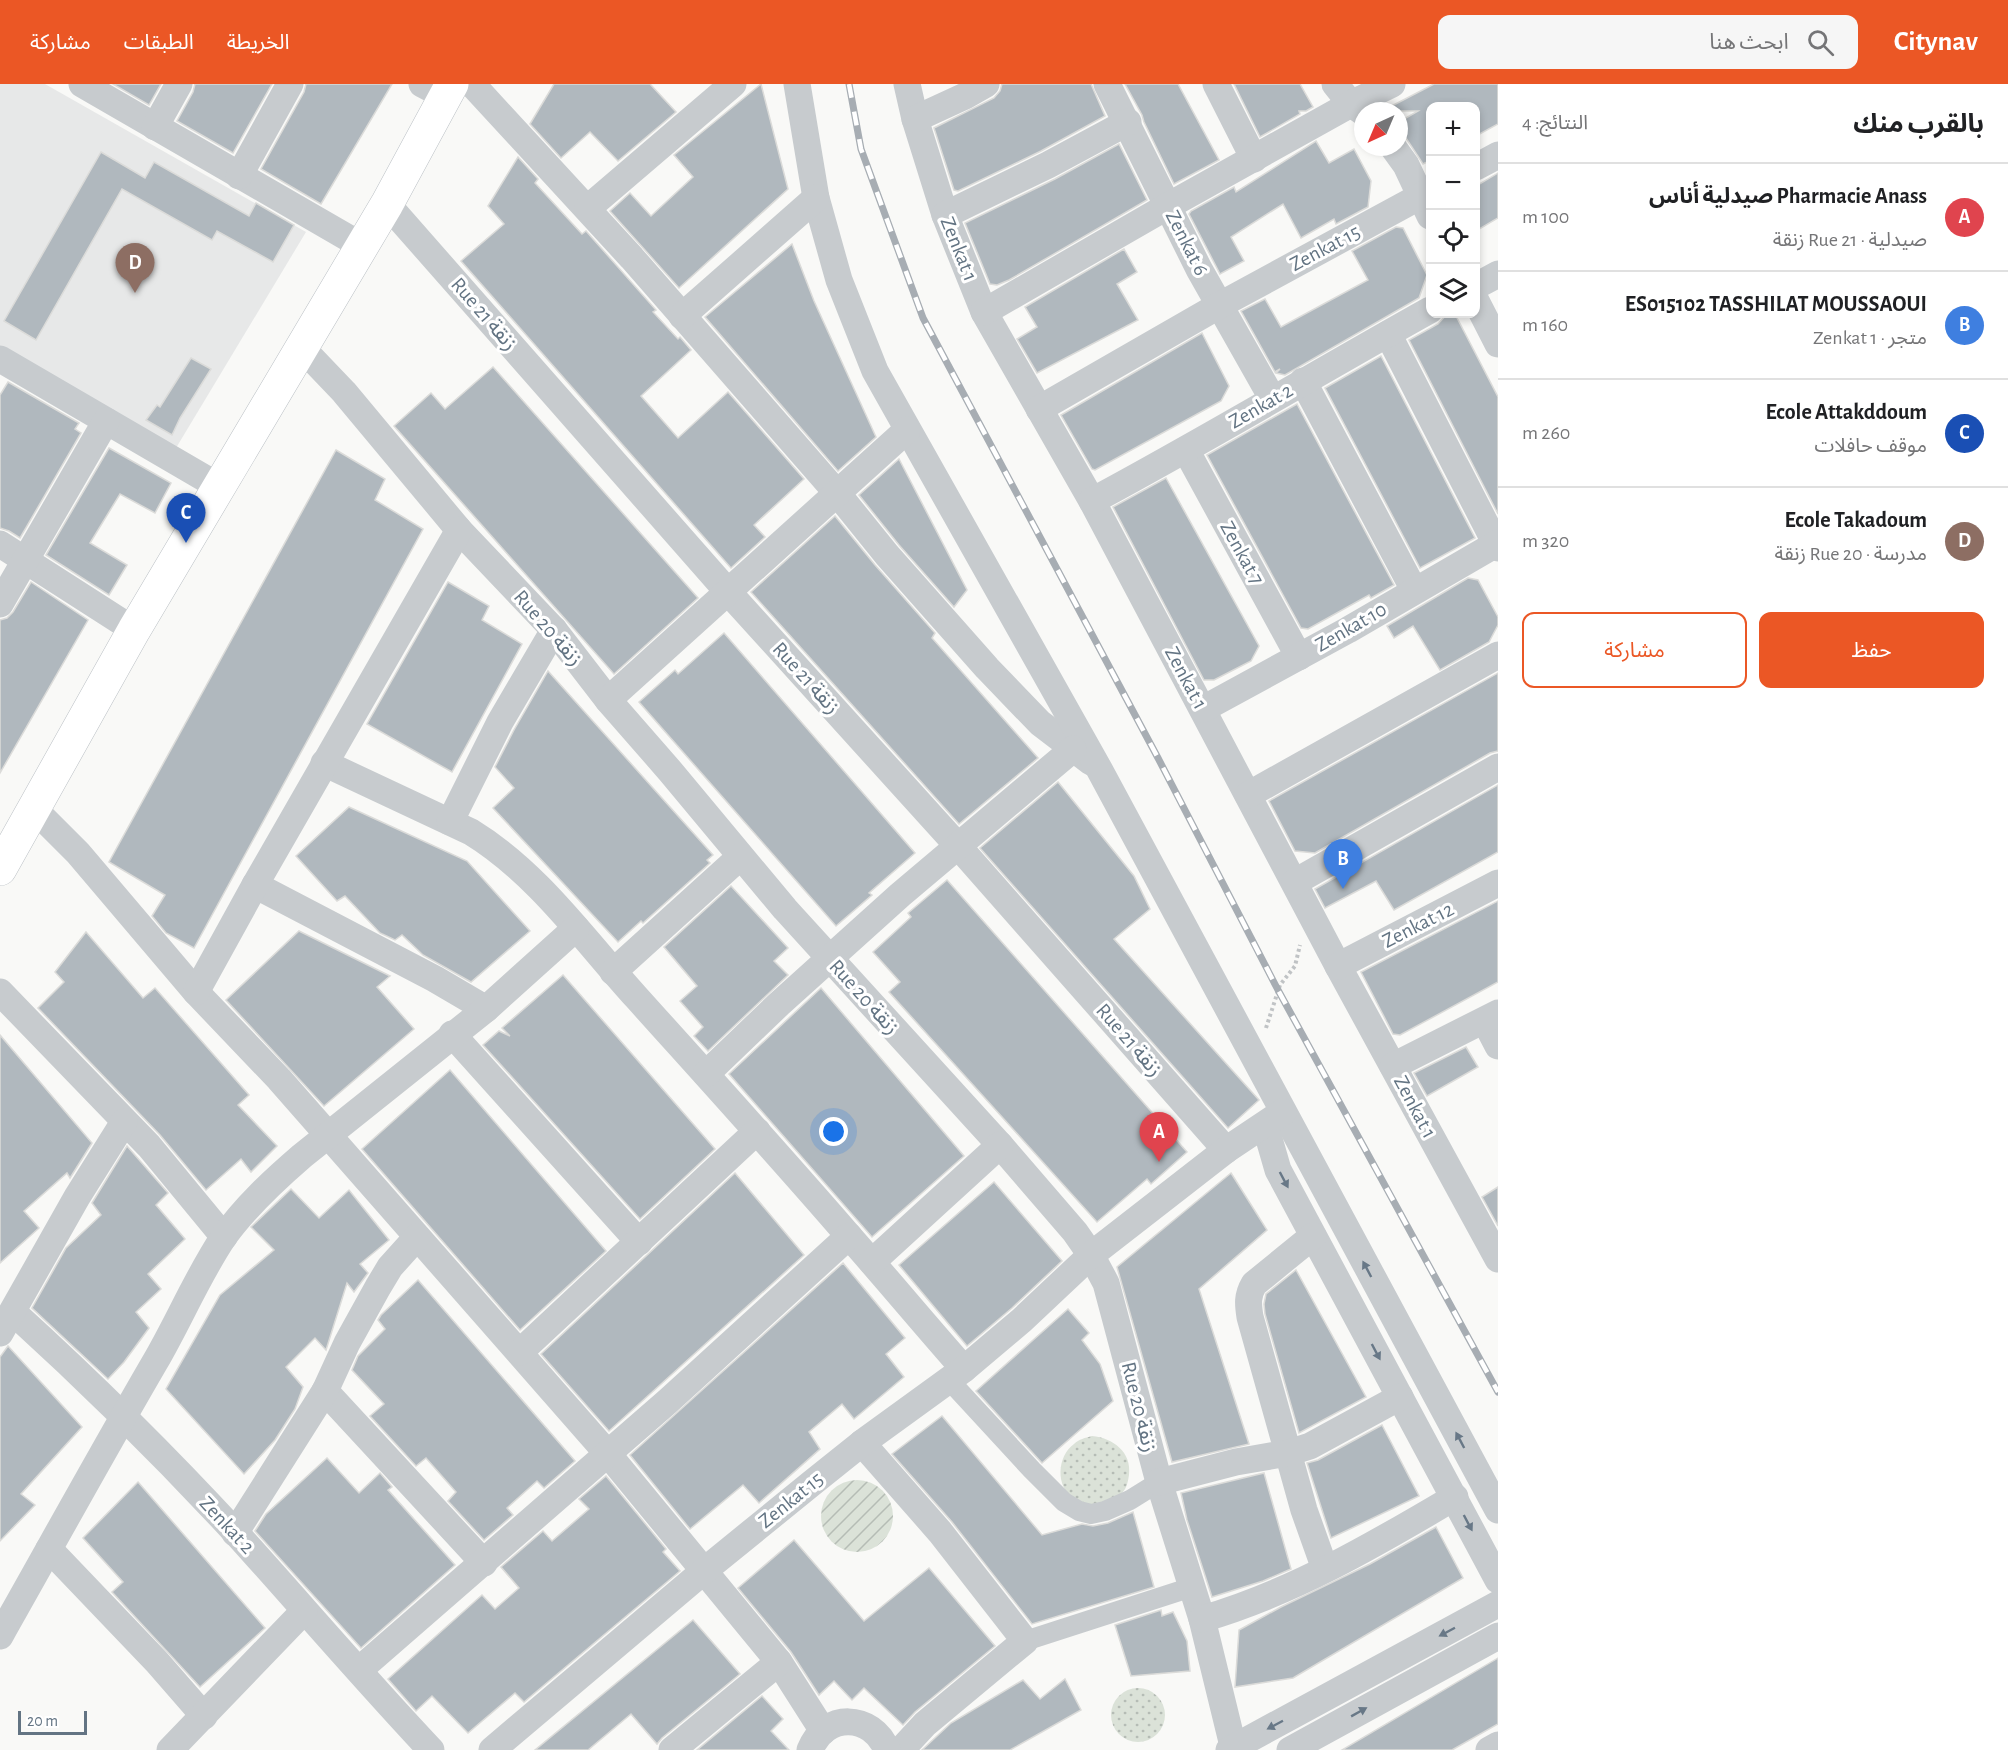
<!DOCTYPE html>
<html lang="ar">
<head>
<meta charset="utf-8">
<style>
	body { margin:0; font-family:"Alegreya Sans","Noto Sans Arabic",sans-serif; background:#f6f6f6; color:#202124; direction:rtl }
	.controls { position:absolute; right:18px; top:18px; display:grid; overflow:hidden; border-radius:12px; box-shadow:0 3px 9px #0003 }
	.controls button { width:54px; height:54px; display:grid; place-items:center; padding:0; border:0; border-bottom:2px solid #e0e0e0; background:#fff; color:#202124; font:30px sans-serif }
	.compass { position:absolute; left:1354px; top:18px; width:54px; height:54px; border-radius:50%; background:#fff; box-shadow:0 3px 9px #0003; rotate:224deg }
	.scale { position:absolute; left:18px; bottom:15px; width:69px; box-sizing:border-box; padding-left:6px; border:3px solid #637483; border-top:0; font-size:16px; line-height:21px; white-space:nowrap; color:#637483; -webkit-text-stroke:4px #fff; paint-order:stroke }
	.you { position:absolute; left:834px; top:1048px; width:21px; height:21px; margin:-15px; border:4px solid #fff; border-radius:50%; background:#1a73e8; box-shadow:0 0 0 9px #1a73e833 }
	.badge { display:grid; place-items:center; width:39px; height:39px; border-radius:50%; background:#eb5725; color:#fff; font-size:20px; font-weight:700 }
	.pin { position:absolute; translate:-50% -50px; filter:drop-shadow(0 2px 3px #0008) }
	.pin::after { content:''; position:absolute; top:32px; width:21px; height:18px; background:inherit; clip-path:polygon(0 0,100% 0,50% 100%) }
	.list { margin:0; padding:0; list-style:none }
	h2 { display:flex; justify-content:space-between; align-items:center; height:78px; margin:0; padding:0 24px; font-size:26px }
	h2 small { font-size:20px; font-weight:400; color:#757577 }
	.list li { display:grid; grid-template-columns:39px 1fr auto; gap:18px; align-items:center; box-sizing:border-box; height:108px; padding:0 24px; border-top:2px solid #e0e0e0 }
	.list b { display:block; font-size:22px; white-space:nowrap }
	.list p { margin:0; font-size:20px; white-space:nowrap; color:#757577 }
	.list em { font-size:20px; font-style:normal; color:#757577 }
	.actions { display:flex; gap:12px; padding:18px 24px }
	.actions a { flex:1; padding:14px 0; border:2px solid #eb5725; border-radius:12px; text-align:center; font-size:21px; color:#eb5725 }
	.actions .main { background:#eb5725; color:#fff }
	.icon { flex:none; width:33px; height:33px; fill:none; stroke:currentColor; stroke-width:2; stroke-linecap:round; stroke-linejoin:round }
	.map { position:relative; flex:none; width:1498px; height:1666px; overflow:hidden; direction:ltr }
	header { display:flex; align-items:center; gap:36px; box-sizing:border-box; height:84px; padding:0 30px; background:#eb5725; color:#fff }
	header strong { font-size:28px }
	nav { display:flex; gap:33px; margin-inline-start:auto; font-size:21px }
	.search { width:420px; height:54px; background:#f6f6f6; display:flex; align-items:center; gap:15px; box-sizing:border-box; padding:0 21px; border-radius:12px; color:#757577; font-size:22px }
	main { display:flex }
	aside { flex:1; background:#fff }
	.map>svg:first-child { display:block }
	.built { fill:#e7e8e8 }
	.grass { fill:url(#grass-dots) }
	.garden { fill:url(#garden-furrows) }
	.building { fill:#b0b8be; stroke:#dbdbd9; stroke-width:1.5 }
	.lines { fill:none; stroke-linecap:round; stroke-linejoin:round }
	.secondary-casing { stroke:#bbc0c5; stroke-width:34 }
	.path { stroke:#c0c3c5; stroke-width:4; stroke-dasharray:3 3; stroke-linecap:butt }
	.pedestrian { stroke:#c7cbce; stroke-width:20 }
	.minor { stroke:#c7cbce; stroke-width:27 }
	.secondary { stroke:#fff; stroke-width:33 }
	.rail-casing { stroke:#a7adb3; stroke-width:7 }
	.rail { stroke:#fff; stroke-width:4.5; stroke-dasharray:14; stroke-linecap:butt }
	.oneway { fill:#687887 }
	.labels { text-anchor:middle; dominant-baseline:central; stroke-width:6; stroke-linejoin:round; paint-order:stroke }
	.street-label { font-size:21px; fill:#637483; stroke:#fff }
</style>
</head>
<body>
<header>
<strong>Citynav</strong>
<div class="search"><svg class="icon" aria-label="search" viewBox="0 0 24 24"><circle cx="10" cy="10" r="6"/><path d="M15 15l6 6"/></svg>ابحث هنا</div>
<nav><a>الخريطة</a><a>الطبقات</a><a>مشاركة</a></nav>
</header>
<main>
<aside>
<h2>بالقرب منك<small>النتائج: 4</small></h2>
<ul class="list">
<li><span class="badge" style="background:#e0444e">A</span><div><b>Pharmacie Anass صيدلية أناس</b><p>صيدلية · Rue 21 زنقة</p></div><em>100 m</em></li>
<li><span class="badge" style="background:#3f7fe0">B</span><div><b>ES015102 TASSHILAT MOUSSAOUI</b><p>متجر · Zenkat 1</p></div><em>160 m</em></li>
<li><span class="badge" style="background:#1a4fb4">C</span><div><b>Ecole Attakddoum</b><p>موقف حافلات</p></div><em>260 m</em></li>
<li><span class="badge" style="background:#8d6e63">D</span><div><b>Ecole Takadoum</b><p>مدرسة · Rue 20 زنقة</p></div><em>320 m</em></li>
</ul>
<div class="actions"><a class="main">حفظ</a><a>مشاركة</a></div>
</aside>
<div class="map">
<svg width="1498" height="1666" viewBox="0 0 1498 1666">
	<defs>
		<pattern id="grass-dots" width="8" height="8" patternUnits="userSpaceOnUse" patternTransform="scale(1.5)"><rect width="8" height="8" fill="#dbe2d8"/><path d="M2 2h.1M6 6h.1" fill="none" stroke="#b5bcb5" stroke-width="1.8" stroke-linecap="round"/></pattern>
		<pattern id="garden-furrows" width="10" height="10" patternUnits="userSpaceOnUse" patternTransform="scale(1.5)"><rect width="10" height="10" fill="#dbe2d8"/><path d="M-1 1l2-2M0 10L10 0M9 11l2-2" fill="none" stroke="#b5bcb5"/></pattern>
	</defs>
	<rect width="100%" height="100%" fill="#f9f9f7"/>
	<!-- built -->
	<path class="built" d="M0,0H45L306,148L173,369L0,270Z"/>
	<!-- grass -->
	<g class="grass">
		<path d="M1092,1352C1113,1354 1132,1368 1129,1391C1128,1397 1127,1404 1122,1409C1116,1415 1101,1419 1092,1422C1086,1420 1079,1418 1074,1415C1055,1403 1057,1372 1074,1360C1079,1355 1085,1354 1092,1352Z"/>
		<circle cx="1138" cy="1631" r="27"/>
	</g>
	<!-- garden -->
	<circle class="garden" cx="857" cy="1432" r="36"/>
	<!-- building -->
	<g class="building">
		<path d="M113,0H161L149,21Z"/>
		<path d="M195,0H272L233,69L177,37L193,8Z"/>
		<path d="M306,0H392L321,120L261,85L304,8Z"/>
		<path d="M554,0H650L676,28L618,77L590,48L561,74L530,40Z"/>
		<path d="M761,0L788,105L679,204L610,127L630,109L651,132L693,93L674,71Z"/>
		<path d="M1002,0H1091L1105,32L1041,67L958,107L954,106L934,44L994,14L1000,7Z"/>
		<path d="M1125,0H1178L1219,76L1174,100L1144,38L1142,31Z"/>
		<path d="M1234,0H1300L1313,23L1306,27H1299L1300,30L1260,53Z"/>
		<path d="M1434,0H1498V40L1476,52V22H1431V76L1423,80L1406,54L1399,49V38L1418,27H1382Z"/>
		<path d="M1316,57L1329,79L1354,65L1371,97L1368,123L1336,140L1334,135L1301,154L1283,120L1231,153L1244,177L1220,190L1189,130L1191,127L1234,103L1236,108Z"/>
		<path d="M1119,60L1147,116L1009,196L997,201L990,200L965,139L1055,95Z"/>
		<path d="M101,68L145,94L154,78L249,132L256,119L294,141L273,178L217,147L212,156L122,105L36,256L4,237Z"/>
		<path d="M518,73L538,95L535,99L582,150L586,147L656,226L653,228L678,255L680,253L691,266L641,312L678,354L728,308L804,395L754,441L765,453L731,484L461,177L504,140L488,122Z"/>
		<path d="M1498,89V134L1476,147V102Z"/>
		<path d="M1396,143L1403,144L1427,191L1419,214L1285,291L1276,289L1280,285L1275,288L1241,227L1265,215L1281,243L1368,196L1352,167Z"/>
		<path d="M792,160L814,217L876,353L838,387L705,233Z"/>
		<path d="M1124,165L1137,188L1117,200L1138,236L1037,289L1017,255L1037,243L1025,223Z"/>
		<path d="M1447,230H1455L1498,313V430L1409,256L1438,240Z"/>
		<path d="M1202,249L1229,302L1221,317L1095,386L1092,385L1061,331Z"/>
		<path d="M1381,272L1475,454L1420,484L1325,304Z"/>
		<path d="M191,274L211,285L180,334L172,351L146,336L157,321L160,323Z"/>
		<path d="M493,283L698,514L614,590L394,342L431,309L445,325Z"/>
		<path d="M8,298L79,339L75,345L81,349L20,454L9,447L0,444V311Z"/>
		<path d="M1297,320L1394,501L1371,514L1369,511L1308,545L1301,544L1207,371Z"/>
		<path d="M109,364L171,399L155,429L120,410L90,459L127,481L109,511L46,471Z"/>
		<path d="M336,366L385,395L375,416L423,445L194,864L166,849L152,832L165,811L109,778Z"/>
		<path d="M899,375L967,506L954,523L899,461L859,411Z"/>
		<path d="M1166,394L1259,562L1251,577L1214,596H1204L1113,423Z"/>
		<path d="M835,432L875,481L935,549L932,554L1038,674L959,740L751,508Z"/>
		<path d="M1468,494L1478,496L1498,533V541L1489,558L1440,586L1413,542L1394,554L1387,542Z"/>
		<path d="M31,498L88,536L0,689V536L7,534L13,528Z"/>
		<path d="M448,498L489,522L482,536L522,560L452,688L367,640Z"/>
		<path d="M724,549L915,769L869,809L872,811L836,842L639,618L675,586L678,590Z"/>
		<path d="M548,587L713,771L707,776L710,779L643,839L641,837L618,858L493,724L514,704L495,683L514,646Z"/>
		<path d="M1498,589V667L1490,669L1315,769L1295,767L1269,717Z"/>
		<path d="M1058,698L1134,792L1150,825L1114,855L1259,1016L1228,1044L980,764Z"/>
		<path d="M1498,701V768L1394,826L1376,797L1325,824L1315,805Z"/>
		<path d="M349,723L467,777L530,847L471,898L423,871L402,851L395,856L380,849L345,812L337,817L296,772Z"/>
		<path d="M947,796L1187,1068L1151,1100L1147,1095L1097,1138L889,908L900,898L873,868L911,833L908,829Z"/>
		<path d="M731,802L788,864L774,877L788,891L708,967L694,952L703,943L680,917L697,902L664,863Z"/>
		<path d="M1498,817V898L1400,951L1393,950L1361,888Z"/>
		<path d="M299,847L390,892L377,903L414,945L324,1022L226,916Z"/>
		<path d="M86,848L143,914L155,904L249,1011L238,1021L277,1062L251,1088L241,1075L206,1106L160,1051L38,924L64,898L55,888Z"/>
		<path d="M563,891L715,1065L640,1135L483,961L499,947L510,952L502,944Z"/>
		<path d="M821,904L964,1072L872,1153L729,990Z"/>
		<path d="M0,951L92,1059L70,1094L67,1089L24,1127L39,1144L0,1179Z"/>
		<path d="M1466,963L1478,983L1427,1012L1414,989Z"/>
		<path d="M450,986L606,1167L520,1246L362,1065Z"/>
		<path d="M127,1062L168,1109L156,1121L185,1155L148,1190L161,1205L136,1228L149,1244L124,1278L108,1295L32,1224L66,1164L101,1131L92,1119Z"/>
		<path d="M735,1089L804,1171L609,1347L541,1270Z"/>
		<path d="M1231,1089L1267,1146L1199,1205L1249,1360L1172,1378L1117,1183Z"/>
		<path d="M994,1098L1062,1177L1012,1224L967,1262L899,1181Z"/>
		<path d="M1498,1103V1142L1482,1113Z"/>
		<path d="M291,1105L319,1134L349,1106L389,1156L360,1180L368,1189L354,1208L347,1199L326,1266L315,1254L286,1283L303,1303L295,1325L275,1356L244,1390L166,1305L220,1211L274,1166L251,1143Z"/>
		<path d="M843,1179L905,1254L886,1270L904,1293L854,1335L842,1320L809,1348L820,1365L759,1419L743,1401L690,1445L630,1371Z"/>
		<path d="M1296,1186L1366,1313L1299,1349L1265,1230L1264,1220L1266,1210Z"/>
		<path d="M418,1196L575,1377L544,1404L537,1397L507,1424L513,1431L484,1456L448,1417L456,1408L426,1374L416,1382L370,1332L384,1320L352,1286L358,1272L385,1245L378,1236L381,1231Z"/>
		<path d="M1068,1225L1089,1249L1082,1256L1100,1280L1113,1317L1042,1379L976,1307Z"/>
		<path d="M8,1262L82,1343L21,1410L35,1421L0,1457V1273Z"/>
		<path d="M942,1332L1042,1451L1082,1440L1093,1442L1108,1439L1133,1428L1154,1503L1032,1540L952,1438L892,1370Z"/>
		<path d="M1382,1341L1419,1412L1331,1454L1307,1379L1318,1376Z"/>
		<path d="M327,1374L359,1409L380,1389L392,1403L388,1406L455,1481L361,1564L255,1447L266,1430Z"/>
		<path d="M1264,1389L1291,1485L1263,1497L1212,1513L1187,1436L1181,1409Z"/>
		<path d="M606,1392L666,1465L663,1468L680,1487L524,1618L515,1609L468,1649L432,1612L416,1627L388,1595L482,1511L495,1525L519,1504L501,1483L543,1447L552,1457L589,1425L579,1415Z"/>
		<path d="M138,1398L265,1544L200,1603L112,1508L123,1498L83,1454Z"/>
		<path d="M1436,1443L1463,1494L1293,1594L1235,1603L1239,1546L1281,1523L1370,1480Z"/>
		<path d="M794,1456L864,1537L929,1484L995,1562L915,1628L903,1641L864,1604L852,1616L834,1597L819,1611L791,1568L738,1504Z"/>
		<path d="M1161,1526L1162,1532L1173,1528L1187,1557L1190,1587L1131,1592L1115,1541Z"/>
		<path d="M693,1536L740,1590L662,1654L657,1660L631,1630L588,1666H535Z"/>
		<path d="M1498,1574V1640L1452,1666H1342Z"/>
		<path d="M1065,1595L1081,1626L1010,1666H922L951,1639L1023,1596L1040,1615Z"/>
		<path d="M762,1612L783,1635L771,1647L789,1666H697Z"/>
	</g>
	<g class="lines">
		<defs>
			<path id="secondary" d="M0,785L134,546L387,120L452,0"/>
		</defs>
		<!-- secondary casing -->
		<use href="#secondary" class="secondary-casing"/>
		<!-- path -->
		<path class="path" d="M1266,944L1280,901L1295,882L1300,861"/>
		<!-- pedestrian -->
		<g class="pedestrian">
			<path d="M949,1296L1032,1386L1064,1418L1079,1427L1091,1430L1105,1427L1130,1416L1159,1398"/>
			<path d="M1025,1557L1192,1503"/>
		</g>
		<!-- minor -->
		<g class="minor">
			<path d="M82,0L362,162"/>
			<path d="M422,0L445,12"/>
			<path d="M472,0L632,174L837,409L887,471L987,584L1040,639L1091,678"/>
			<path d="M797,0L816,114L839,196L875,287L1098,683L1498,1426"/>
			<path d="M907,0L915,35L945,131L984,228L1092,417L1338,882L1498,1175"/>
			<path d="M1107,0L1199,185L1272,314"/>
			<path d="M1216,0L1254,75"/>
			<path d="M1335,0L1351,20L1363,28"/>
			<path d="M915,35L965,12L986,0"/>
			<path d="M155,43L179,0"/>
			<path d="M1393,63L1406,81L1430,132"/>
			<path d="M1476,83L1498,71"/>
			<path d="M239,92L290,0"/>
			<path d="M387,120L729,509L958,762L1226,1066"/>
			<path d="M588,124L733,0"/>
			<path d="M945,131L1048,81L1128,38"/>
			<path d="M1476,202L1498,190"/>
			<path d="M1476,217L1498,260"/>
			<path d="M984,228L1168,122L1351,20L1392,0"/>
			<path d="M682,232L816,114"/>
			<path d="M1388,250L1498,464"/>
			<path d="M301,263L344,308L459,446L554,546L608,616L670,687L785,825L1000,1061L1075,1148L1091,1171L1106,1199L1159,1398L1202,1535L1234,1666"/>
			<path d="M0,275L218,402"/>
			<path d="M1303,297L1414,506"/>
			<path d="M1039,325L1220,221L1430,107"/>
			<path d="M1186,366L1299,573"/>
			<path d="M1092,417C1206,356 1317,289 1430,226"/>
			<path d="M0,460L134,546"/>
			<path d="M0,520L106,337"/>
			<path d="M608,616L907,346"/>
			<path d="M1203,625L1348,546L1498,459"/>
			<path d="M324,679L471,748C538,789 585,857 637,914C708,993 779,1071 848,1151C887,1195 925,1241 964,1285"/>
			<path d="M1248,711L1498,571"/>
			<path d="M35,726L78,769L196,908L279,995L608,1370L779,1578L823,1647"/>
			<path d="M450,738L500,638L554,546"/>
			<path d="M1295,798L1498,683"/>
			<path d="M255,801L435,895L486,925"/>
			<path d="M1338,882L1498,799"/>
			<path d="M613,888L740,773"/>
			<path d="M0,908L149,1062L224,1153"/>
			<path d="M196,908L255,801L459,446"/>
			<path d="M1485,937L1498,962"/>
			<path d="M452,950L639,1158"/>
			<path d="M1393,982L1498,929"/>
			<path d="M706,990L779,920L900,811L1073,665"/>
			<path d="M1265,1041L1278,1086L1498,1496"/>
			<path d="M1313,1152L1254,1200C1247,1212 1248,1220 1250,1233L1304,1426L1325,1485"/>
			<path d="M872,1178L1000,1061"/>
			<path d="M13,1228C90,1298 165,1372 236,1449C301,1521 364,1595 431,1666"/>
			<path d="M0,1249L77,1113L124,1038"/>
			<path d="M520,1268L757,1047"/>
			<path d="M325,1307L484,1479"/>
			<path d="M862,1359L940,1448L1025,1557L925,1640L901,1666"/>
			<path d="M1159,1398L1236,1378L1288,1369L1310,1362L1400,1313"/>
			<path d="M235,1449L325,1307L347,1259L378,1203L390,1183L417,1153"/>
			<path d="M49,1465L157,1578L204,1632"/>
			<path d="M1202,1535C1292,1509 1374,1461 1455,1413"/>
			<path d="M0,1552C52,1460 102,1369 155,1278C179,1237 197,1193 223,1154C245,1123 273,1097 302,1072L486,925L576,844"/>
			<path d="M359,1586L667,1318L849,1152"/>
			<path d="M170,1666L304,1527"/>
			<path d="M492,1666L705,1486L812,1399L862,1359L964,1285L1022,1236L1091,1171L1226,1066L1283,1028"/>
			<path d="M672,1666L779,1578"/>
			<path d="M810,1666C825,1628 872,1629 887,1666"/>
			<path d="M1229,1666L1498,1520"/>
			<path d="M1290,1666L1498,1552"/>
			<path d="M1489,1666L1498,1661"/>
		</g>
		<!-- secondary -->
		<use href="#secondary" class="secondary"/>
		<defs>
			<path id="rail" d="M849,0L861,65L923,234L1158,674L1278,906L1498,1308"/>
		</defs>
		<!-- rail casing -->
		<use href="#rail" class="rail-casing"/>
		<!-- rail -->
		<use href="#rail" class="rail"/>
	</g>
	<!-- one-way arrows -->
	<defs><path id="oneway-solid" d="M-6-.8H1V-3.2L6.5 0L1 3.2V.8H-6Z" transform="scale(1.5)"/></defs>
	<g class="oneway">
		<use href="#oneway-solid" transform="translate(1284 1096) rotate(62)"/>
		<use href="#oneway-solid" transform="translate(1367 1185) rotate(-118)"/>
		<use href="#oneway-solid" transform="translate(1376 1268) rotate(62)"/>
		<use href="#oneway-solid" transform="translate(1460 1356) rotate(-118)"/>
		<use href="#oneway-solid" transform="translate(1468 1439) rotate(62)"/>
		<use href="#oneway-solid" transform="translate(1447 1548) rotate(152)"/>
		<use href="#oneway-solid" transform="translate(1359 1628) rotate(-29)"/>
		<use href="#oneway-solid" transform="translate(1275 1641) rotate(152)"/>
	</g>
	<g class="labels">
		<!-- street labels -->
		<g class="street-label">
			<text transform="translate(1187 159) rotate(63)">Zenkat 6</text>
			<text transform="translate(1325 164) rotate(-28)">Zenkat 15</text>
			<text transform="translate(959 165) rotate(68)">Zenkat 1</text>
			<text transform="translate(484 230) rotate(49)">Rue 21 زنقة</text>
			<text transform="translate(1261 322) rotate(-30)">Zenkat 2</text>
			<text transform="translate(1242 469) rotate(61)">Zenkat 7</text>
			<text transform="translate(1351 543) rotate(-30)">Zenkat 10</text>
			<text transform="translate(548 544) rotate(49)">Rue 20 زنقة</text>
			<text transform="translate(806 594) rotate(48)">Rue 21 زنقة</text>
			<text transform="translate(1186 594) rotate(62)">Zenkat 1</text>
			<text transform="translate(1418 841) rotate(-27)">Zenkat 12</text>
			<text transform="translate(864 913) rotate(48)">Rue 20 زنقة</text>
			<text transform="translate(1129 956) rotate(49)">Rue 21 زنقة</text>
			<text transform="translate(1415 1023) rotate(62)">Zenkat 1</text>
			<text transform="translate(1139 1323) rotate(76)">Rue 20 زنقة</text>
			<text transform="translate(791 1416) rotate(-39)">Zenkat 15</text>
			<text transform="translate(227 1441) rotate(47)">Zenkat 2</text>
		</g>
	</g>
</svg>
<div class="controls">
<button>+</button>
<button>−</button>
<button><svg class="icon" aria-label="locate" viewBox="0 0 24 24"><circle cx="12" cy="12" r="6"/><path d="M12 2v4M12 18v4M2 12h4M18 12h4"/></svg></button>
<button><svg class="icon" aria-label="layers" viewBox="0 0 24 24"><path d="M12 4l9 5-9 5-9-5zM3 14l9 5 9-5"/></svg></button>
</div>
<svg class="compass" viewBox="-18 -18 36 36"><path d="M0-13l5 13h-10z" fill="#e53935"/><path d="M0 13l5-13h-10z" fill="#757577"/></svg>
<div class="scale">20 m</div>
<div class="you"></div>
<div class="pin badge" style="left:1159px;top:1078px;background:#e0444e">A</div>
<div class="pin badge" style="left:1343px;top:805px;background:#3f7fe0">B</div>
<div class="pin badge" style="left:186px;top:459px;background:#1a4fb4">C</div>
<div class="pin badge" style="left:135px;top:209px;background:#8d6e63">D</div>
</div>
</main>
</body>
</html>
